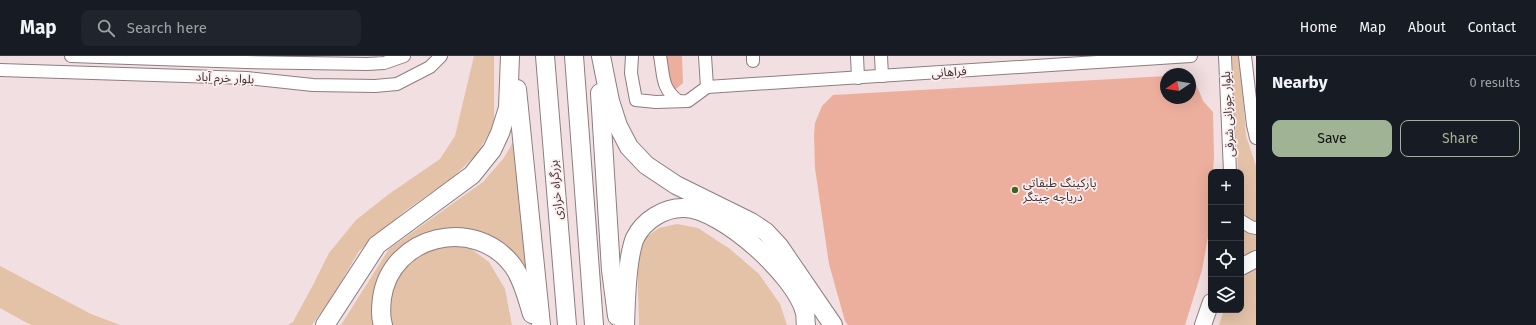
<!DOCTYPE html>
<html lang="en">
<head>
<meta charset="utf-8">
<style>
	body { margin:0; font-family:"Fira Sans","Noto Sans Arabic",sans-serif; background:#20242c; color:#f1f3f6 }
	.controls { position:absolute; right:12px; bottom:12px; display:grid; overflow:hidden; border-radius:8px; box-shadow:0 4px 16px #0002 }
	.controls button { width:36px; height:36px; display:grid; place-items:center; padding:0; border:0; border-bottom:1px solid #363941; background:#171b24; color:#f1f3f6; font:20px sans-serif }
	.compass { position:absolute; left:1160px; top:12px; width:36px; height:36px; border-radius:50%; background:#171b24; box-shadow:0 4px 16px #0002; rotate:258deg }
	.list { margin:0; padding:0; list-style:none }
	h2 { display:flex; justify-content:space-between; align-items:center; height:52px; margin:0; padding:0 16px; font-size:17px }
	h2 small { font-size:13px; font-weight:400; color:#9ea1a6 }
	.actions { display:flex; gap:8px; padding:12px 16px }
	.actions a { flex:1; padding:9px 0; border:1px solid #a1b395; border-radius:8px; text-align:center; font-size:14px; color:#a1b395 }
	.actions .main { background:#a1b395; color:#111 }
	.icon { flex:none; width:22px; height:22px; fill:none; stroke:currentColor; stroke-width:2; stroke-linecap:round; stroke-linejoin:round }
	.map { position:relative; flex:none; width:1256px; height:269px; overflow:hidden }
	header { display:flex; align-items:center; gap:24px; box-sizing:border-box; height:56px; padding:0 20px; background:#171b24; border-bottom:1px solid #363941 }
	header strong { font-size:19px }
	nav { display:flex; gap:22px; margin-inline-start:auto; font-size:14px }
	.search { width:280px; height:36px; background:#20242c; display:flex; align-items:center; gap:10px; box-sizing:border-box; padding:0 14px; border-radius:8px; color:#9ea1a6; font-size:15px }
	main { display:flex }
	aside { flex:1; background:#171b24 }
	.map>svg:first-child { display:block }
	.green { fill:#e3c2a8 }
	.building { fill:#ecae9d }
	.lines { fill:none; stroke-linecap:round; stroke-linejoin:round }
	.minor-casing { stroke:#8e7d7f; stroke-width:14 }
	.major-casing { stroke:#8e7d7f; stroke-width:18 }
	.highway-casing { stroke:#8e7d7f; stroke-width:20 }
	.minor { stroke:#fff; stroke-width:12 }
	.major { stroke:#fff; stroke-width:16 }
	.highway { stroke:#fff; stroke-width:18 }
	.poi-dot { fill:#3f641e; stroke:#fdedef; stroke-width:1.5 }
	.labels { text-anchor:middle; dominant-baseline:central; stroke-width:3.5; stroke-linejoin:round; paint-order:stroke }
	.street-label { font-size:12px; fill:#3c3536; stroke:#fdedef }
	.poi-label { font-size:12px; fill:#3c3536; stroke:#fdedef; text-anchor:start }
</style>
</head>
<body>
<header>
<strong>Map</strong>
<div class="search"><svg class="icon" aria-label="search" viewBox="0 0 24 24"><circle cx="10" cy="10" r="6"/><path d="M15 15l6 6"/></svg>Search here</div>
<nav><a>Home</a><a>Map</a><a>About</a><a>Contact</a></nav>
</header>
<main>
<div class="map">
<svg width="1256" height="269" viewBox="0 0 1256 269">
	<rect width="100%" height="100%" fill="#f2dfe1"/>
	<!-- green -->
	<g class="green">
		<path d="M474,0H494V68L477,98L452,122L406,154L359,195L334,238L312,269H288L293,266L313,229L329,197L356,164L389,138L440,103L455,80Z"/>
		<path d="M1232,0H1240L1246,80L1256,110V165L1252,166L1244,163L1241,156V116H1238Z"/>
		<path d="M519,67L528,229L462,176L380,218L373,237L372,260L374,269H341L389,193L483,126L503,103L511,90Z"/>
		<path d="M677,168L698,172L730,193L759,218L780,248L787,269H639L637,194L645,182L659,172Z"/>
		<path d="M1241,170L1252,178L1256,177V197L1241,203Z"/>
		<path d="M449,189L470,192L489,206L505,233L512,269H390L389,240L394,224L407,208L427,194Z"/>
		<path d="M0,210L91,258L120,269H32L27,267L0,252Z"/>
		<path d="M1256,212V269H1219L1224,254H1241V223L1250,215Z"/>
	</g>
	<!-- building -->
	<g class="building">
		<path d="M666,0H682L683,27L676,33L669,36Z"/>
		<path d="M1166,20V42H1190V20L1194,23L1203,45L1213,56L1214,100L1213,116H1211V152L1208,181L1202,214L1185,269H848L845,265L829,208L815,112L814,79L815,67L822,50L833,39Z"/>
	</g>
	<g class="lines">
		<defs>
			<g id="minor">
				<path d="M71,0L246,6L367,8L384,7L404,0"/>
				<path d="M632,0L631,17L636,44L656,46L688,45L707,31"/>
				<path d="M660,0C664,21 661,31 678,45"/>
				<path d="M705,0L707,31"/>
				<path d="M753,0V5"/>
				<path d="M857,0L858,22"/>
				<path d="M881,0L882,20"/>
				<path d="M1225,0L1230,116"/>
				<path d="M1245,0L1253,69L1256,82"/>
				<path d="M0,14L247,22L313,29L375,30L397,28L430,11L441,0"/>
				<path d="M707,31L1191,0"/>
				<path d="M1241,165L1251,171L1256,172"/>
			</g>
			<g id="major">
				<path d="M1241,211L1256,203"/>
				<path d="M1203,269L1211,246"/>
			</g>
			<g id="highway">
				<path d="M545,0L567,269"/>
				<path d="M574,0L594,269"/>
				<path d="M601,0L610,45L618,70L629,91L646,109L676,129L751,166L766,176L779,190L833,269"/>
				<path d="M517,33L541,269"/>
				<path d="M600,37L611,214L617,260"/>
				<path d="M325,269L377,189L472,119L492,94L500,77L508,52L510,0"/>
				<path d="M383,269C380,260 381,251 382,242C391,179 475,159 513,210C523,224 527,242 532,258"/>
				<path d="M625,269C626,245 626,220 631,196C632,192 633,186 635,182C644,164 665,151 685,152C722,153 797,221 805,257C806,261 805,265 806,269"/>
			</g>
		</defs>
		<!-- minor casing -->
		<use href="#minor" class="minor-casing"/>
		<!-- major casing -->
		<use href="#major" class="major-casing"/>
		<!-- highway casing -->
		<use href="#highway" class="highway-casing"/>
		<!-- minor -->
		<use href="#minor" class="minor"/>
		<!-- major -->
		<use href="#major" class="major"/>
		<!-- highway -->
		<use href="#highway" class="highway"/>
	</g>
	<!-- markers -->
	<circle class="poi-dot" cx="1015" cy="134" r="4"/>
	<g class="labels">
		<!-- street labels -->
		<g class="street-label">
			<text transform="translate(949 16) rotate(-4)">فراهانی</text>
			<text transform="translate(225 22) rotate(3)">بلوار خرم آباد</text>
			<text transform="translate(1228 58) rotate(-93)">بلوار جوزانی شرقی</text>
			<text transform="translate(556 134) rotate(-95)">بزرگراه خرازی</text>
		</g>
		<!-- poi labels -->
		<g class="poi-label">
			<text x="1023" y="127">پارکینگ طبقاتی<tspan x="1023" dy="14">دریاچه چیتگر</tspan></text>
		</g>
	</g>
</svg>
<div class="controls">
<button>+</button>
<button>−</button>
<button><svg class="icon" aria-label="locate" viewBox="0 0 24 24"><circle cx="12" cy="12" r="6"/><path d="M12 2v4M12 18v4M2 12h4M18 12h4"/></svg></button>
<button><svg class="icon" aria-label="layers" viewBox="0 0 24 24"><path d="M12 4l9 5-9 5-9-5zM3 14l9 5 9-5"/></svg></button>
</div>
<svg class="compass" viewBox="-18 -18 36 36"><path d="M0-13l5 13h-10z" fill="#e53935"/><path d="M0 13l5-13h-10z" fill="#9ea1a6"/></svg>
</div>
<aside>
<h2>Nearby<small>0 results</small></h2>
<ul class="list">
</ul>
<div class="actions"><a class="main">Save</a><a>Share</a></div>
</aside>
</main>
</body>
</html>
